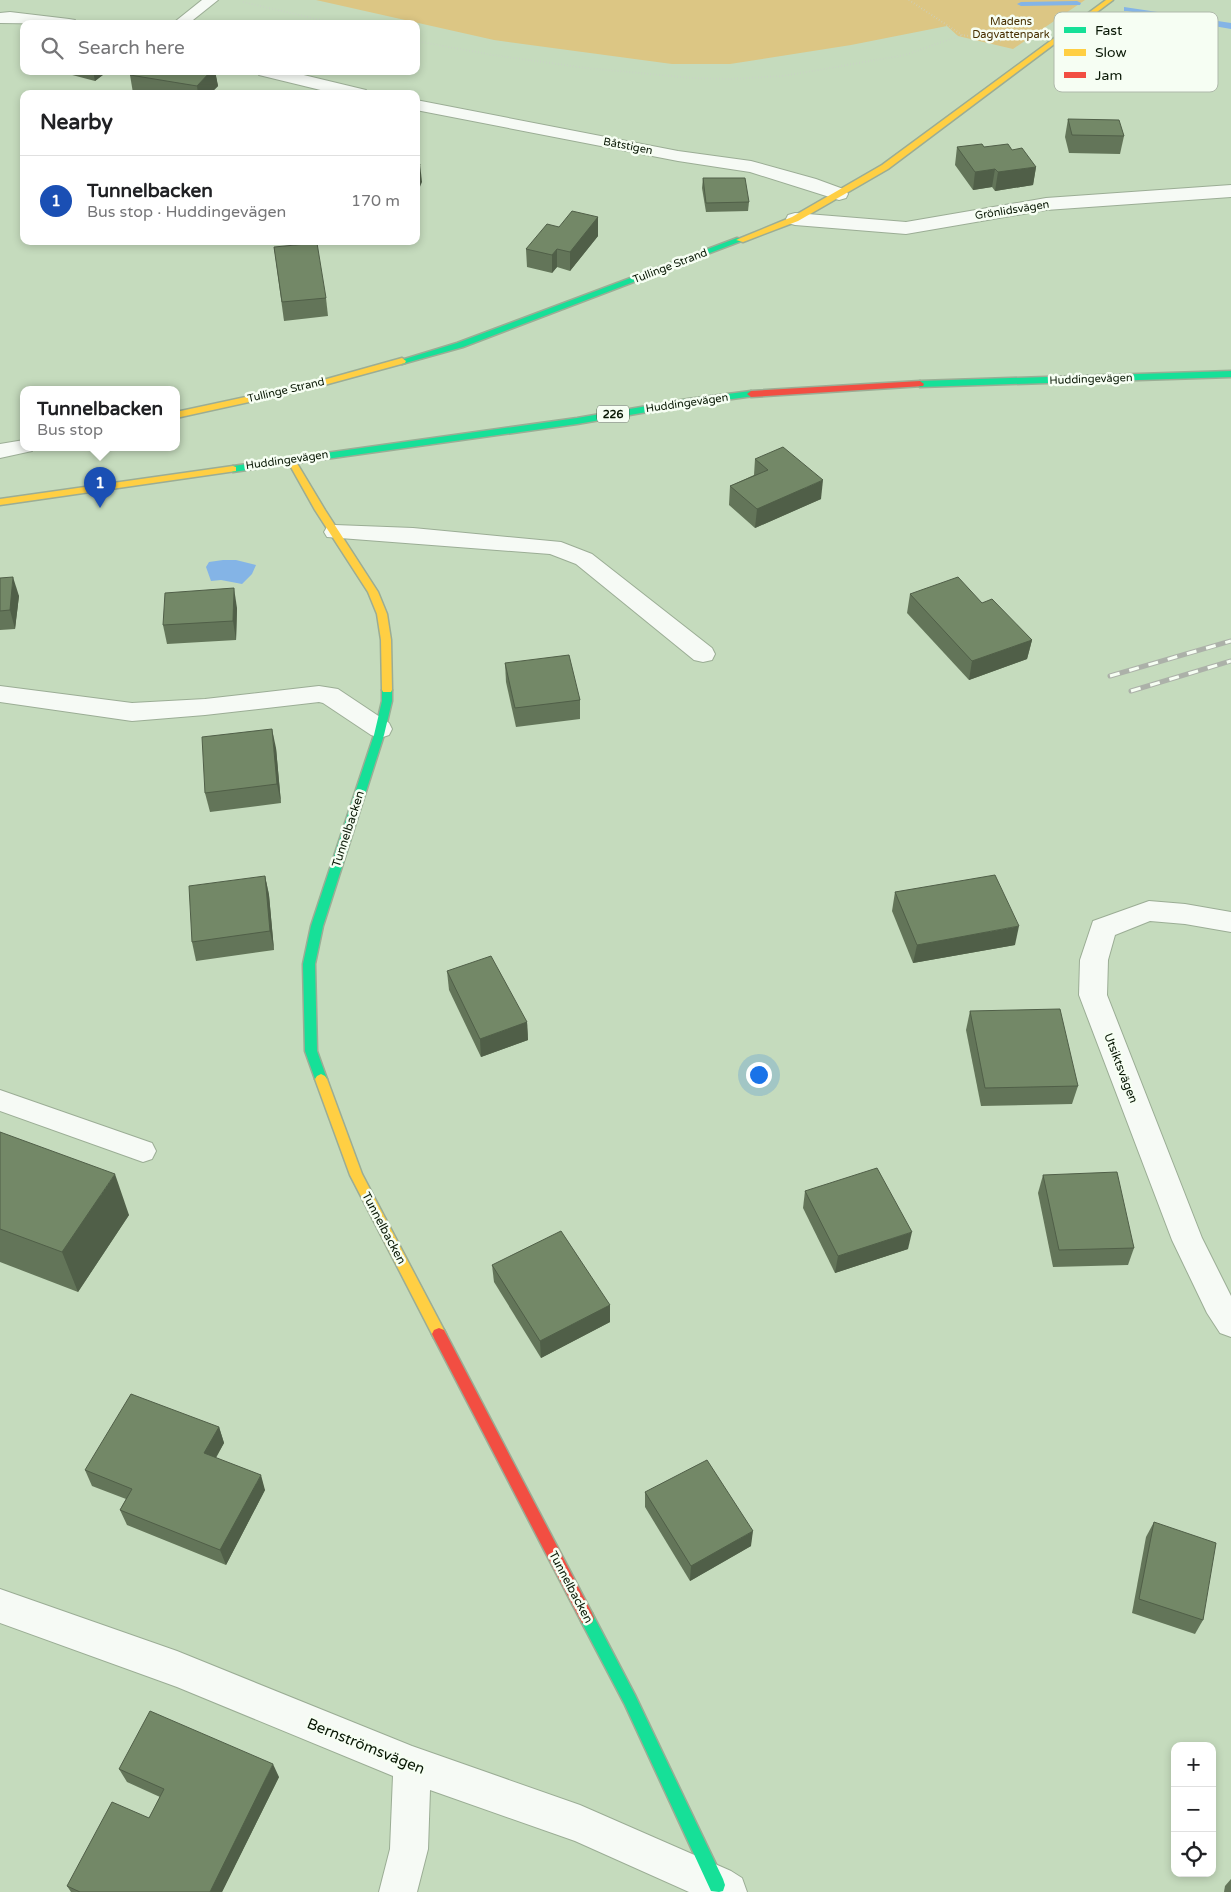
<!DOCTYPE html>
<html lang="en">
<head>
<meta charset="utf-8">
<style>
	body { margin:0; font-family:"Varela Round",sans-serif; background:#f2f2f2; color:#202124 }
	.controls { position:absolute; right:15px; bottom:15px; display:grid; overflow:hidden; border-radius:10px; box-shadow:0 2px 8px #0003 }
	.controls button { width:45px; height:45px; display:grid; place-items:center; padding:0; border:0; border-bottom:1px solid #e0e0e0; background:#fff; color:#202124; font:25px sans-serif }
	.you { position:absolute; left:758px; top:1074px; width:18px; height:18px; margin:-12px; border:4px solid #fff; border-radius:50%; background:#1a73e8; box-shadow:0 0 0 8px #1a73e833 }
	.badge { display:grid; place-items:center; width:32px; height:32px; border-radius:50%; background:#4a5c45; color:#fff; font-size:16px; font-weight:700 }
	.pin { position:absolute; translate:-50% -41px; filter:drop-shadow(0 1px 2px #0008) }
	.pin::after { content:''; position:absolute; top:26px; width:18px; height:15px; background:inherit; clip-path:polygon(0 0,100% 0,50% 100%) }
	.popup { position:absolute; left:20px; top:386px; width:160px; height:65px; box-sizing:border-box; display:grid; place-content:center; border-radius:10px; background:#fff; filter:drop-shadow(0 1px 4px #0005); font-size:16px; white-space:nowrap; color:#757577 }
	.popup b { font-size:19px; color:#202124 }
	.popup::after { content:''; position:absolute; left:50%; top:100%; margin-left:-10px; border:10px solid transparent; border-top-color:#fff }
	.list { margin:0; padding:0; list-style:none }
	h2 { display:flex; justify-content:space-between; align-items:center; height:65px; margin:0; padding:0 20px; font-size:21px }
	h2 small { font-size:16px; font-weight:400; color:#757577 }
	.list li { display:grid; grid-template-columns:32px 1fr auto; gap:15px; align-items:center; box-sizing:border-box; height:90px; padding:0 20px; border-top:1px solid #e0e0e0 }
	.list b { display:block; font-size:19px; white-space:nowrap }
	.list p { margin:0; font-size:16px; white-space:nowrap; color:#757577 }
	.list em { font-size:16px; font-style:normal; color:#757577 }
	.icon { flex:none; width:28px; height:28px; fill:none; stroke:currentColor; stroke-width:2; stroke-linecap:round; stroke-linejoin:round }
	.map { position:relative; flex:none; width:1231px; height:1892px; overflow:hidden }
	.search { position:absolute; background:#fff; box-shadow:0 2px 8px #0003; left:20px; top:20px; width:400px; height:55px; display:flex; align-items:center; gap:12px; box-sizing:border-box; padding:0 18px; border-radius:10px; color:#757577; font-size:19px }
	.panel { position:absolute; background:#fff; box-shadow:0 2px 8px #0003; left:20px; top:90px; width:400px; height:155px; border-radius:10px }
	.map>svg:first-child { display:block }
	.green { fill:#dcc684 }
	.water { fill:#84b4e6 }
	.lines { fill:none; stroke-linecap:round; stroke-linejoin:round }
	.stream { fill:#84b4e6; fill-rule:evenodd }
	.lane-casing { stroke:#9bad95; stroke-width:2 }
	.street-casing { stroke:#9bad95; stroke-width:2 }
	.fast-casing { stroke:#9bad95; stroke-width:3 }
	.slow-casing { stroke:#9bad95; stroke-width:3 }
	.jam-casing { stroke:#9bad95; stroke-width:3 }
	.path { stroke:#cad1c7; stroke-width:2; stroke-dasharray:0.5 2.5; stroke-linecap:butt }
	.lane { fill:#f6faf5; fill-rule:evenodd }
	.street { fill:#f6faf5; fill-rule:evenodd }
	.fast { fill:#16e098; fill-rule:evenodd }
	.slow { fill:#ffcf43; fill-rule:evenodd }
	.jam { fill:#f24e42; fill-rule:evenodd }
	.rail-casing { stroke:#acb1a9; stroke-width:5 }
	.rail { stroke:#f6fef3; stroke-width:3; stroke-dasharray:10; stroke-linecap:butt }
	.wall { fill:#637559 }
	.shaded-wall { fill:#505f48 }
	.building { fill:#738867; stroke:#505f48 }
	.labels { text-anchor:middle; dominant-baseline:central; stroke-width:5; stroke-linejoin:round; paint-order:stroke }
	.far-park-label { font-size:11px; fill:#483002; stroke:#f6fef3 }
	.far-street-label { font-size:11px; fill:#081704; stroke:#f6fef3 }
	.shield { fill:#f6fef3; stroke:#4f5c4c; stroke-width:1 }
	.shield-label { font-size:11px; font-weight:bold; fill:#081704 }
	.street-label { font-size:12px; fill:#081704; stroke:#f6fef3 }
	.near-street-label { font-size:15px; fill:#081704; stroke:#f6fef3 }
	.key { fill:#f6fef3; stroke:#afb9ab; stroke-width:1 }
	.key-label { font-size:14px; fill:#081704 }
</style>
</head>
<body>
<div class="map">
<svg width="1231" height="1892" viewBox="0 0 1231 1892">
	<rect width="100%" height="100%" fill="#c5dbbd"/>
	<!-- green -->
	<path class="green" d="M316,0H1085L1013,49L958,36L947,26L851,45L730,64H672L494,40Z"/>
	<!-- water -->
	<path class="water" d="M223,560H236L256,565L252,574L242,584L221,580L211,581L206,567L209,562Z"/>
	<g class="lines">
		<!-- stream -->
		<g class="stream">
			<path d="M1077,1L1081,3L1080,5L1021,6L1017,4L1021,2Z"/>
			<path d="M1124,7L1231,23V29L1127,11H1124Z"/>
		</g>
		<defs>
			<g id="lane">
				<path d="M202,0H218L188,24H172Z"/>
				<path d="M0,1090L152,1143L156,1151L152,1159L143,1162L0,1111Z"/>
			</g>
			<g id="street">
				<path d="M10,12L69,19L75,20L77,24L0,23V13Z"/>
				<path d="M257,71H287L366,90L369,94H337L259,75Z"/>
				<path d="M416,100L678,151L751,161L816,179L846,190L848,194L846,198L839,200L750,172L678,161L416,110Z"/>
				<path d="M1231,185V197L1046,210L906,234L795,225L788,223L786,219L788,215L795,213L906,222L1046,198Z"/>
				<path d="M24,440V447H34L32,451L0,458V444Z"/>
				<path d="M335,525L413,528L561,542L592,554L712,648L715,654L712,660L703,662L694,660L576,564L550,554L327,537L324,532L327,527Z"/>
				<path d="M0,686L132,703L205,699L319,686L338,689L389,723L392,729L389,735L380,738L371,735L323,703L319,702L205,715L132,721L0,702Z"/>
				<path d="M1149,901L1185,904L1231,912V932L1185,924L1150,921L1115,935L1108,960L1107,995L1202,1238L1231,1296V1337L1220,1333L1207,1313L1172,1240L1079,995L1080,960L1093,921Z"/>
				<path d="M0,1589L177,1651L412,1746L580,1805L731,1871L742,1878L747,1892H689L575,1841L430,1790L428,1849L417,1892H379L390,1849L393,1776L177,1687L0,1623Z"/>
			</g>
			<g id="fast">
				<path d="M737,238L744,240L463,347L402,364L398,361L457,343Z"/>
				<path d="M1231,371V377L920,387L916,384L920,381Z"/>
				<path d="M751,391L755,394L754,396L688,405L577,424L233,472L229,469L233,466L577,418L688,399Z"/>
				<path d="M387,687L392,690V701L384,735L323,926L315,964L317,1051L327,1079L325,1082L321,1084L317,1082L315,1079L305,1051L303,964L311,926L374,735L382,701V690Z"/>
				<path d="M587,1611L592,1613L635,1695L723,1879L725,1885L723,1891L719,1892L711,1891L625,1705L582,1623L580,1618L582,1613Z"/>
			</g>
			<g id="slow">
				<path d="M1106,0H1113L888,169L798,221L743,242L736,240L792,217L882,165Z"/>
				<path d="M402,358L406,361L405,363L317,387L176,418V412L316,382Z"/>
				<path d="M291,457L295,460L325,510L378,592L387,614L391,640L392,690L391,692H383L382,690L381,640L377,614L368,592L315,510L287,460Z"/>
				<path d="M233,466L236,467V471L0,505V499Z"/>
				<path d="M321,1074L325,1076L327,1079L362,1174L444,1330L446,1334L444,1338L439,1340L434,1338L350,1175L315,1079L317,1076Z"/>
			</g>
			<g id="jam">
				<path d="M920,381L924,384L923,386L751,397L747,394L751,391Z"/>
				<path d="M439,1328L444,1330L592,1613L594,1618L592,1623L587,1625L582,1623L434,1338L432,1334L434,1330Z"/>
			</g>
		</defs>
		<!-- lane casing -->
		<use href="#lane" class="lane-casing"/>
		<!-- street casing -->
		<use href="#street" class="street-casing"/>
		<!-- fast casing -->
		<use href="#fast" class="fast-casing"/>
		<!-- slow casing -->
		<use href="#slow" class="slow-casing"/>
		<!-- jam casing -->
		<use href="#jam" class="jam-casing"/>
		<!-- path -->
		<g class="path">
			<path d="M909,0L962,35L1003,41"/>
			<path d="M243,2L338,24"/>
			<path d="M416,41L493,55L586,68L692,78L730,79L783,76L905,55L962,35"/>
		</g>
		<!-- lane -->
		<use href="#lane" class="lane"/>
		<!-- street -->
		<use href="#street" class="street"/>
		<!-- fast -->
		<use href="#fast" class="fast"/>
		<!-- slow -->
		<use href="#slow" class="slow"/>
		<!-- jam -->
		<use href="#jam" class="jam"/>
		<defs>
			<g id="rail">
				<path d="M1110,676L1231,641"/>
				<path d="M1131,691L1231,661"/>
			</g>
		</defs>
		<!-- rail casing -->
		<use href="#rail" class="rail-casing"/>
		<!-- rail -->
		<use href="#rail" class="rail"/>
	</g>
	<!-- wall -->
	<g class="wall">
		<path d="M57,71H108L95,81Z"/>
		<path d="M134,71H215L218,86L210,94H139L133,93L130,75Z"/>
		<path d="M1068,119L1124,136L1120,154L1069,153L1065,137Z"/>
		<path d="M957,147H984L1012,150L1036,167L1033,185L995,191L992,187L973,190L955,165Z"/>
		<path d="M703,178L749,202L748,211L706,212L702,188Z"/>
		<path d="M598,217V236L570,271L557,267L552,273L527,267L526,249L559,227Z"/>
		<path d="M274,247L326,298L328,316L284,321Z"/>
		<path d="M755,459L821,499L755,528L729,505L730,486L754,475Z"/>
		<path d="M0,578L19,596L15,629L0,630Z"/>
		<path d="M910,594L982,603L1032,640L1027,659L969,680L907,613Z"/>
		<path d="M237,608L236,640L167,644L163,625Z"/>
		<path d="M505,663L580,700V719L516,727L506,682Z"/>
		<path d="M276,748L281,803L210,812L205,793Z"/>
		<path d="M265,876L269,895L274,950L196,961L192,942Z"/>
		<path d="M895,892L1015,945L913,963L892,911Z"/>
		<path d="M447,971L527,1022L528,1040L481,1057L449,990Z"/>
		<path d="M970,1011L1078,1086L1072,1104L981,1106L966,1030Z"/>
		<path d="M0,1132L129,1215L78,1292L0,1262Z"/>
		<path d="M1043,1175L1134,1248L1128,1265L1053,1267L1038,1193Z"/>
		<path d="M805,1191L908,1249L835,1273L803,1208Z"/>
		<path d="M492,1265L610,1305V1322L541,1358L494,1282Z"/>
		<path d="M219,1427L224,1443L216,1458L265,1490L226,1565L127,1525L120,1510L126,1499L92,1486L85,1470Z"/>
		<path d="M645,1492L751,1546L690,1581L645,1507Z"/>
		<path d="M1154,1522L1203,1620L1195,1634L1132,1613L1146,1537Z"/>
		<path d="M119,1769L279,1777L222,1892H71L67,1886L149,1818L160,1797L127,1782Z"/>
		<path d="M1231,1879V1892H1224L1225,1886Z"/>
	</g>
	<!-- shaded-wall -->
	<g class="shaded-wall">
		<path d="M93,71H108L95,81Z"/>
		<path d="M211,71H215L218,86L210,94H198L197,86Z"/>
		<path d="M420,164L422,182L416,196V174Z"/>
		<path d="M1036,167L1033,185L995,191L998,172Z"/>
		<path d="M995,169L992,187L973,190L975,172Z"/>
		<path d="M598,217V236L570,271V252Z"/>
		<path d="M557,249V267L552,273V255Z"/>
		<path d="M823,480L821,499L755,528L757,509Z"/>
		<path d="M13,577L19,596L15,629L10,610Z"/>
		<path d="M234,588L237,608L236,640L233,621Z"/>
		<path d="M1032,640L1027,659L969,680L972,661Z"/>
		<path d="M272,729L276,748L281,803L277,784Z"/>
		<path d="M265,876L269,895L274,950L270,931Z"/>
		<path d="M1019,926L1015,945L913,963L917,945Z"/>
		<path d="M527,1022L528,1040L481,1057L480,1039Z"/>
		<path d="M115,1174L129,1215L78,1292L62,1252Z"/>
		<path d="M912,1232L908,1249L835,1273L838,1256Z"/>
		<path d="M610,1305V1322L541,1358L540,1341Z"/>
		<path d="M219,1427L224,1443L209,1469L204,1453Z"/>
		<path d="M261,1475L265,1490L226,1565L220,1550Z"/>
		<path d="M753,1531L751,1546L690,1581L691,1566Z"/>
		<path d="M273,1764L279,1777L222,1892H210Z"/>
	</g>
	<!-- building -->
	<g class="building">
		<path d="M134,71H211L197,86L130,75Z"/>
		<path d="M1068,119L1119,120L1124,136L1072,135Z"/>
		<path d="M982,144L984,147L1008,144L1012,150L1022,148L1036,167L998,172L995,169L975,172L957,147Z"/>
		<path d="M416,163L420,164L416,174Z"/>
		<path d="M703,178H745L749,202L706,203Z"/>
		<path d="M572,211L598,217L570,252L557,249L552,255L526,249L547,224L559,227Z"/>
		<path d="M317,243L326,298L282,302L274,247Z"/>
		<path d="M783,447L823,480L757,509L730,486L768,470L755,459Z"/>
		<path d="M13,577L10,610L0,611V578Z"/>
		<path d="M958,577L982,603L992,599L1032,640L972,661L910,594Z"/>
		<path d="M234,588L233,621L163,625L165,593Z"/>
		<path d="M569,655L580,700L515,708L505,663Z"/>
		<path d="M272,729L277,784L205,793L202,737Z"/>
		<path d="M995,875L1019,926L917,945L895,892Z"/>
		<path d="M265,876L270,931L192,942L189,886Z"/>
		<path d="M491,956L527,1022L480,1039L447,971Z"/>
		<path d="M1060,1009L1078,1086L985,1088L970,1011Z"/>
		<path d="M0,1132L115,1174L62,1252L0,1229Z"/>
		<path d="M877,1168L912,1232L838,1256L805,1191Z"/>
		<path d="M1117,1172L1134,1248L1059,1250L1043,1175Z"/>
		<path d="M561,1231L610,1305L540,1341L492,1265Z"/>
		<path d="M131,1394L219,1427L204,1453L261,1475L220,1550L120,1510L132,1489L85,1470Z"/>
		<path d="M707,1460L753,1531L691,1566L645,1492Z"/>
		<path d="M1154,1522L1216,1543L1203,1620L1139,1599Z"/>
		<path d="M150,1711L273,1764L210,1892H80L67,1886L112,1802L149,1818L164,1789L119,1769Z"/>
	</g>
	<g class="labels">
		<!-- far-park labels -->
		<g class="far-park-label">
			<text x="1011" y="21">Madens<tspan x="1011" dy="13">Dagvattenpark</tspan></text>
		</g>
		<!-- far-street labels -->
		<g class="far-street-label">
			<text transform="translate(628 146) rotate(11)">Båtstigen</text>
			<text transform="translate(1012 210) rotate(-9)">Grönlidsvägen</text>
			<text transform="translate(670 266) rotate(-21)">Tullinge Strand</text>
			<text transform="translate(1091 379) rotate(-2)">Huddingevägen</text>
			<text transform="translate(286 390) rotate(-13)">Tullinge Strand</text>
			<text transform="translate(687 403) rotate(-8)">Huddingevägen</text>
			<text transform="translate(287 460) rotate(-8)">Huddingevägen</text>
		</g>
		<!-- shield labels -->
		<rect class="shield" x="597" y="405.5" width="32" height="17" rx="4"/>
		<g class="shield-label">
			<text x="613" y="414">226</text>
		</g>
		<!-- street labels -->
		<g class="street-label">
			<text transform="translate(348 829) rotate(-72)">Tunnelbacken</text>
			<text transform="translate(1121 1068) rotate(69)">Utsiktsvägen</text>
			<text transform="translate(384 1228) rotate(62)">Tunnelbacken</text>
			<text transform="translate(571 1587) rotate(62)">Tunnelbacken</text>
		</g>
		<!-- near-street labels -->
		<g class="near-street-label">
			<text transform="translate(366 1746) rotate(22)">Bernströmsvägen</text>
		</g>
	</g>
	<!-- legend -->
	<rect x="1054" y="12" width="164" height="80" rx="8" class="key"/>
	<rect x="1064" y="27" width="22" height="6" fill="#16e098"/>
	<rect x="1064" y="49" width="22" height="7" fill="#ffcf43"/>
	<rect x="1064" y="72" width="22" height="6" fill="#f24e42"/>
	<g class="key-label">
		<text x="1095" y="35">Fast</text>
		<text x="1095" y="57">Slow</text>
		<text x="1095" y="80">Jam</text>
	</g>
</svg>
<div class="controls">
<button>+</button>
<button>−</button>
<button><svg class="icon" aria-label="locate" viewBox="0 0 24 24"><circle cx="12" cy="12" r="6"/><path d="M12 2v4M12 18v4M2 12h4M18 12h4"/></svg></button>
</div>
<div class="you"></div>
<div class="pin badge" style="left:100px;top:508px;background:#1a4fb4">1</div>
<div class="popup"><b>Tunnelbacken</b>Bus stop</div>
<div class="search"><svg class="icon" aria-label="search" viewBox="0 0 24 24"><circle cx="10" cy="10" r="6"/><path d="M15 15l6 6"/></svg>Search here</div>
<section class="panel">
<h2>Nearby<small></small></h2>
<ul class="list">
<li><span class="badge" style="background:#1a4fb4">1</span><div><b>Tunnelbacken</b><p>Bus stop · Huddingevägen</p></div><em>170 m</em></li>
</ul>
</section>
</div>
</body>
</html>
